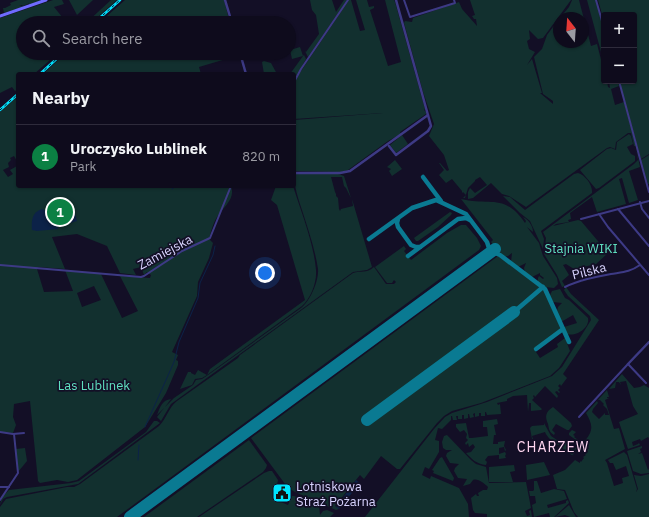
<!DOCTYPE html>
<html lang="en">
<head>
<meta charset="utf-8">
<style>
	body { margin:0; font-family:"IBM Plex Sans",sans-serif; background:#171425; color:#f1f3f6 }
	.controls { position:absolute; right:12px; top:12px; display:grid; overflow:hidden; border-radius:4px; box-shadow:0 1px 3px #0004 }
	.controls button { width:36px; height:36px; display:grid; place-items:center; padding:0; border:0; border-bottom:1px solid #2e2b3b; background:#0e0b1c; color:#f1f3f6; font:20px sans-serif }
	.compass { position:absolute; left:553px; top:12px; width:36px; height:36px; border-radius:50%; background:#0e0b1c; box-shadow:0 1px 3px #0004; rotate:343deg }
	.you { position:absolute; left:265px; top:273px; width:14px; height:14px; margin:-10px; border:3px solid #fff; border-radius:50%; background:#1a73e8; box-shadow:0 0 0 6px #1a73e833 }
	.badge { display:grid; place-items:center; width:26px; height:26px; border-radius:50%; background:#0b8043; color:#fff; font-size:13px; font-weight:700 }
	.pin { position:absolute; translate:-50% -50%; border:2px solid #fff; box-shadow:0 1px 4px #0006 }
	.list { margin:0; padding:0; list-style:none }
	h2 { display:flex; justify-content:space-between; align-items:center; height:52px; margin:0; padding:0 16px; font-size:17px }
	h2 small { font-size:13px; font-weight:400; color:#9b9ba3 }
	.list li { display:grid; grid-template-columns:26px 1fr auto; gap:12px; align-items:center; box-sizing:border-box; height:64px; padding:0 16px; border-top:1px solid #2e2b3b }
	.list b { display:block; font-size:15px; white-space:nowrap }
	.list p { margin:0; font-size:13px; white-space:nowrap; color:#9b9ba3 }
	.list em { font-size:13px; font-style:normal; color:#9b9ba3 }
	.icon { flex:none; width:22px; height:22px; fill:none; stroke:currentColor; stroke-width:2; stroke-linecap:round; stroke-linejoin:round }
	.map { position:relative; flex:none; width:649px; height:517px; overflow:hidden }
	.search { position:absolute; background:#0e0b1c; box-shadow:0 1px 3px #0004; left:16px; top:16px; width:280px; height:44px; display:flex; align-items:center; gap:10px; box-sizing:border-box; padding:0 14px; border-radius:22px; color:#9b9ba3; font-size:15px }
	.panel { position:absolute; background:#0e0b1c; box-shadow:0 1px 3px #0004; left:16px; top:72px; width:280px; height:116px; border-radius:4px }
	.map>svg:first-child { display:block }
	.green { fill:#12302f; fill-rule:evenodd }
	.water { fill:#0c2248 }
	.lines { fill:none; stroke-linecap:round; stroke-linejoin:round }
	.stream { stroke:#0c2248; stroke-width:1 }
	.taxiway { stroke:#0a7a92; stroke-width:4.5 }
	.runway { stroke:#0a7a92; stroke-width:12 }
	.minor { stroke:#3d3a85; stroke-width:2 }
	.tertiary { stroke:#3d3a85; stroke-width:2.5 }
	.secondary { stroke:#6f6bff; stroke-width:3 }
	.rail-casing { stroke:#00e5ff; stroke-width:2.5 }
	.rail { stroke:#130f26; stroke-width:1; stroke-dasharray:3; stroke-linecap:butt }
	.labels { text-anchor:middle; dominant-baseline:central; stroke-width:3.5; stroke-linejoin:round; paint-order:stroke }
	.park-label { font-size:13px; fill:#5fe0c0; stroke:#130f26 }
	.street-label { font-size:13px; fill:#d9d4ff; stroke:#130f26 }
	.poi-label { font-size:13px; fill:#d9d4ff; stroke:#130f26; text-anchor:start }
	.neighbourhood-label { font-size:14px; letter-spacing:1px; fill:#ffd6f0; stroke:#130f26 }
</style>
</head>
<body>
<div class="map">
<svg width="649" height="517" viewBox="0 0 649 517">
	<rect width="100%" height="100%" fill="#130f26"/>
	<!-- green -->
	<g class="green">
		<path d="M18,0H43L29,5V3L28,4L23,6L22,5L19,6H22L23,7L4,13L3,8H5L11,5L10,3Z"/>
		<path d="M53,0H62L64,4L54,7L67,23H23V53H58L34,74H18V89L15,91L12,87L0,93V18Z"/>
		<path d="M69,0H93L77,15Z"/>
		<path d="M111,0H117L91,23H86Z"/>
		<path d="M125,0H224L230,23H99Z"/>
		<path d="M310,0H332L336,12L344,0H347L308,57L305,51L306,52L319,34L316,15L312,10Z"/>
		<path d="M349,0H351L360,31L365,30L356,0H367L369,7L374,6V8L370,10L388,66L401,62L385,0H394L395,2L425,109L424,110L426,112V114L400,132L401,134L388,141L348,170L341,172L294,171V120L383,113L294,119V85L297,77Z"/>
		<path d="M470,0H571L543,38L538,39L529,30L530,39L527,41L529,49L535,52L527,65L532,59L542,93H540L553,104V101L543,94L534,57L542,49L547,35L559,19V42H583V18H560L569,7L572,0H579L591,46L597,44L604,71V81H607L608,87L610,88L609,81H618L619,86L611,89L615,105L624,102L636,146H634L631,133H628L616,142L615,149L610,147L607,148L526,207L509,196L502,194L491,183L473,198L468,199V192L470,188L472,190L473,188L472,190L475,193L487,185L480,177L475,180V181L468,188L465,198H463L466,195L463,192L462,193V191L452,179L446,183L439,175L444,170L439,163H440L447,171L449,170L444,155L429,136L434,124L423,92L404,23L405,21L412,22L413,18L459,2L462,9L477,26L476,19H474L472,16L475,15Z"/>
		<path d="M587,0H596L604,32V63Z"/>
		<path d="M598,0H649V154L641,159L619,81H634V15H604V21Z"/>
		<path d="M300,47L303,56L304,55L306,59L294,80V74H290L303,56L292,59L290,50Z"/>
		<path d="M66,53H238V57L237,58L236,56L199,67L201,74H43Z"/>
		<path d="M264,61L271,63L277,74H264L262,62Z"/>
		<path d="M18,96V186H231C236,199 223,207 217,217C213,223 211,232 209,239L213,243L209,258L198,282L197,296L172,352L178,355L176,360L178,361V365L166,393L145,427L77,480L68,482L57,480L40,483L38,481L30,401L14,404L13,417L16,425L13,433L0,432V112ZM14,156L18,163L16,164L17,166L10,170L13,174L8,177L3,170L9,167L8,163L11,160L10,158ZM77,234L107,246L120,273L136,275L133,269L141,267L144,275L147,272L151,275L150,278L120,276L138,311L122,318L101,274L65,270L73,291L44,292L37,269L38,267L65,269L52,237ZM94,286L101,300L82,307L77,293Z"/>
		<path d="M629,134L631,136L633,144L627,147L631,154L635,156V161L599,188L596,189L580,170L607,149L611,148L616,150L617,142Z"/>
		<path d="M402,135L408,144L396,153L390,145Z"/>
		<path d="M636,148L640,167L629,171L638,200L629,203L622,178L619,179L626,204L597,212L592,197L570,213L571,219L568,220L569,222L556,224L553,226L578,220L581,221L608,253L596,264L574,269L566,264L563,265L569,275L562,281L565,286L562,287L557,275L544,254L546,238L543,232L634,164L638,160Z"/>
		<path d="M649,155V184H648L641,160Z"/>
		<path d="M395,160L402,169L392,176L389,171L391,169L387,167Z"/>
		<path d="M578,173C585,175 593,185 592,193L541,231L544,239L543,249L530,221L520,213L503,196L510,197L525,210L574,174Z"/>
		<path d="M294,174H338L344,176L351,198L346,188L344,186L342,177H331L335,192L336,194V196L338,198L339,209L340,211L341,209L353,206L352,199L372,267L367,270L353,272L171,404L161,421L157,417L164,408L157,415C160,407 162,400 171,399L165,407L174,398L193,385L196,380L202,379L208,375L301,308C310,301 319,281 318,269C315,249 308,229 302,210C298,198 294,186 294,174Z"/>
		<path d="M276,186H293C301,211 314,244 316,270C317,282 311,298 302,306L207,375L202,378L195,379L192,385L180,389L188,372H191V373L195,375L198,370L207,375L210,369L305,300L277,205L271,200Z"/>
		<path d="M461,199C490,206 505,193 525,223L526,221L523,217C529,220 533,226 533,232L527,227L539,243L543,256L557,278L558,284L554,288L545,287L538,282V278L539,276L543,279L544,278L540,275V273L532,277L525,272L524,268L526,263L518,267L511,262L512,253L508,256L504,257L491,242L493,240Z"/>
		<path d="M450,212L452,213L451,215L438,227L418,241H416L414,238Z"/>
		<path d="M461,225H466L477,238L481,246L479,250L117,517H0V507L6,499L67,487H74L80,484L159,426C167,418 168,408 177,401L238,358L240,355L353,273C361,270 366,274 374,267L386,284H394L396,282L394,280L392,283H387L375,267L404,246L406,249L404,251L411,260L447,233Z"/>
		<path d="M498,256L544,290L561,329L534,349L540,358L558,347L557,344L565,338L570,351L559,368L550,376L481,403L452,411L444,416L437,423L400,469H397L381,456L364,479L360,475L335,506L339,509L336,510L295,492L288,488L251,438Z"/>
		<path d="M566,287L571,294L599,320L563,374L567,378L561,386L560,384L558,386L560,388L558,390L560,392L559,393L557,391L555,392L558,396L557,398L545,386L535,397L534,395L533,396L534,398L532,400L542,409L541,410L531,411V403H529L528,412L527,395L513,396L507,399V401L497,403L498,405L500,404L501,414L487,415L486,412H485V416H481V413H479V416L475,417V413L473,414L474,417L470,418L469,414H468V418L464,419V415H462V419H458V416H456L457,420H453L452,416H451V420L442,429L438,428L435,440L439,441V452L429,469L425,467L422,475L430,479L431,476L459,488L468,504L469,517H365L434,429L445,417L452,413L487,402L552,376L562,367L591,320L590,316L568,296L564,290Z"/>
		<path d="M560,289L565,298L569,300L588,318C590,328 576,337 567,334L564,327L577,323L573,315L561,322L557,311L558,307L562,303L553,302L550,295L552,291Z"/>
		<path d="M622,374L634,388L640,387L644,385L649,388V438L648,437L641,441L640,439L632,442L633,446L638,444L639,443L640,445L628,449L619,422L638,414L633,406L626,381L620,382L621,385L619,382H616L615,388L609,389Z"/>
		<path d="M607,390L609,397H607V398H609L605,400L614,429L619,428L625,449L605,460L607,463L614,486L623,483L622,478L629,476L626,466L616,470L613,463H610L608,460L624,452L627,455L637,489L636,492L638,489L634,475L641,476L649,474V517H578L574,512L565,490L557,489L553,475L565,470L575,460L580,463V461L581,462L584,458L583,457L586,455L585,454L588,452L587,450L589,448L583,443C594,431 593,425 586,413L597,401L598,403L593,409L592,412L599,419L605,413V415H609L607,409L603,405L604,404L600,400H598Z"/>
		<path d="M553,407L571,423L572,426L569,430H567L556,424L552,430L555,433L554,435C549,432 549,429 548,424C545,417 545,412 553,407Z"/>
		<path d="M497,419L498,424L494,425L496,435H494L493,444H498V442L505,441L504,446L506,450L505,451L504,447L499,448V454L505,452L506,454L505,456L506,458L499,459V455L488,456L485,460L487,462L486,465C476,464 472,459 466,453L471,452L475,447L473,444L469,447L468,443L466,445L465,443L468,440L466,438L467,434L464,430L460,432L456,427V424L466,423L469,438H472L488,436L487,427H483V421Z"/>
		<path d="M154,421H157L160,423L78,484L7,497L3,499L0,505L2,497L9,490L71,483L79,481L146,432Z"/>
		<path d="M544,423L551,436L560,442L559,445C553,444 546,435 545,432L532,436L533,439H532L530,428L532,426L544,425Z"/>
		<path d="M572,430L576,432L573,435L575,436L574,437L581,442H582L580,443L574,452V454L572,455L573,456L561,447L563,442L566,441L574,447V449L580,443L569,435V433Z"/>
		<path d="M447,435L471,460L476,464L486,467L489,483L526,482L531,508L525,511L527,516L530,515L529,511L531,510L532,517H487V514L475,513L473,510L471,498L476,494L477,496H479L478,493L483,490H487L488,487C485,484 478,478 473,480L470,484L463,486L467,479L458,478L454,471L455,468L459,464L450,463L446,456L447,453L452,450H446L443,448L442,442L444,436Z"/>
		<path d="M249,440L267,465L266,468L263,472L197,517H144Z"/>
		<path d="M642,446V448L640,449L641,452L638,454L642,453L648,470L649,469V473L641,474L633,471L627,451Z"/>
		<path d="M25,448L27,461L18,472L16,449Z"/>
		<path d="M442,457L454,478L453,481L433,473L434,471L432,470L440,458Z"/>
		<path d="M544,462L550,475L527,480L526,465Z"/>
		<path d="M514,465L515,471L510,472L513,482H489V467Z"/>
		<path d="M269,471H272L278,480L274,499L288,505L292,496H294L303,499L305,508L311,503L319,506L320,515L323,511L327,510L334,513L330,517H199L264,473Z"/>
		<path d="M534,481H537L541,493L554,489L564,491L567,499L547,505L548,508L566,503V501L568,500L569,503L554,517H550L549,513L534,517L532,505L536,503L535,496H530L529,491H533L534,490Z"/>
		<path d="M569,505L576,517H570L565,515L555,517Z"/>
	</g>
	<!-- water -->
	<g class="water">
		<path d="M68,208C76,210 75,215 77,221L71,223L64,220L60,226L61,221H57L56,217L59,215H64Z"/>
		<path d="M42,209C49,211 58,222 58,229L37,231L32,230C31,221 32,212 42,209Z"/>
		<path d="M356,480L360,483L339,509L336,507Z"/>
	</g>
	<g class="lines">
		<!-- stream -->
		<g class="stream">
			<path d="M172,189L176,186"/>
			<path d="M145,427L174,362L179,342L198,298L200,283L213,255L215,246"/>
			<path d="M138,460L139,445"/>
		</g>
		<!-- taxiway -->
		<g class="taxiway">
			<path d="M423,177L441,201"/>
			<path d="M398,219L397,223L398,227L411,245L416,247H420"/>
			<path d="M369,239L412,208L436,200L466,214L487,242L489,248L487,254L495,253L500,255L545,289L569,342"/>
			<path d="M408,256L458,219L466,218L470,220"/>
			<path d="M514,312L543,287"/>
			<path d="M536,349L563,329"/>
		</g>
		<!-- runway -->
		<g class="runway">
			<path d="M367,420L514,312"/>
			<path d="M130,517L495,249"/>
		</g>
		<!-- minor -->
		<g class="minor">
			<path d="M404,0L410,17L455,3L454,0"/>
			<path d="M596,0L604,28"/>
			<path d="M619,81L649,192"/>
			<path d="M294,82L301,69L348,0"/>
			<path d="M640,202L642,209L649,218"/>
			<path d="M618,209L649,246"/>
			<path d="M599,214L608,227L649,275"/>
			<path d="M581,219L649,201"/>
			<path d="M0,265L141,277L144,276L182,251L210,238L231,186"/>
			<path d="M565,287C579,280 595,277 611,274C623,272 630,272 640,265"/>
			<path d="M579,417L628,364L646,383"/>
			<path d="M0,432L13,434L24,433"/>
			<path d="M0,487H9"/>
			<path d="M0,500L18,473L14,434"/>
		</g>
		<!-- tertiary -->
		<g class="tertiary">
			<path d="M225,0L232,23"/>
			<path d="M240,53L246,74"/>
			<path d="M389,146L396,155L428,131L431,126L396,0"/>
			<path d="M294,173H340L350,171L428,115"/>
			<path d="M628,364L649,342"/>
		</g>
		<!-- secondary -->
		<path class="secondary" d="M0,16L46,0"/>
		<defs>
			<g id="rail">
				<path d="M94,23L120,0"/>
				<path d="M40,74L63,53"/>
				<path d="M0,110L18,94"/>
			</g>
		</defs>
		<!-- rail casing -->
		<use href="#rail" class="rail-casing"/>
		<!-- rail -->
		<use href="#rail" class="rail"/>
	</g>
	<!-- icons -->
	<defs>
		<symbol id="civic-square" viewBox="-11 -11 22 22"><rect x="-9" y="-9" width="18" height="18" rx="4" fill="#00e5ff" stroke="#130f26"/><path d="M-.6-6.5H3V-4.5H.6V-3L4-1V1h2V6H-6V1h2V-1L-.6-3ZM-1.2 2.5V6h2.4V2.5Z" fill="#111"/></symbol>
	</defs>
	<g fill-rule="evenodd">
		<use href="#civic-square" x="271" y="482" width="22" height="22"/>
	</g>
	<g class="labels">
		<!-- park labels -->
		<g class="park-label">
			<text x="581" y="248">Stajnia WIKI</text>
			<text x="94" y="385">Las Lublinek</text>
		</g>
		<!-- street labels -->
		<g class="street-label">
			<text transform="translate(165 252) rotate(-28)">Zamiejska</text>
			<text transform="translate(589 271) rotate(-14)">Pilska</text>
		</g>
		<!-- poi labels -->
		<g class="poi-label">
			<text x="296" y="486">Lotniskowa<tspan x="296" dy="15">Straż Pożarna</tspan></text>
		</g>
		<!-- neighbourhood labels -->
		<g class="neighbourhood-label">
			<text x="553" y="447">CHARZEW</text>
		</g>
	</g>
</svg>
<div class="controls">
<button>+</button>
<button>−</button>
</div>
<svg class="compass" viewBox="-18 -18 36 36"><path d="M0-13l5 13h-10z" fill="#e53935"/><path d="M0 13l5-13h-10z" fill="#9b9ba3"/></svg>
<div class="you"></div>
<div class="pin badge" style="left:60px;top:212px">1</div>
<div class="search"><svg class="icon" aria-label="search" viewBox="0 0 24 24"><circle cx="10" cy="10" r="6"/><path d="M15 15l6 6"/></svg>Search here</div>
<section class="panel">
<h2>Nearby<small></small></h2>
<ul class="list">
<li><span class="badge">1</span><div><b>Uroczysko Lublinek</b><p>Park</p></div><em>820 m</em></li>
</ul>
</section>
</div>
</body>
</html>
